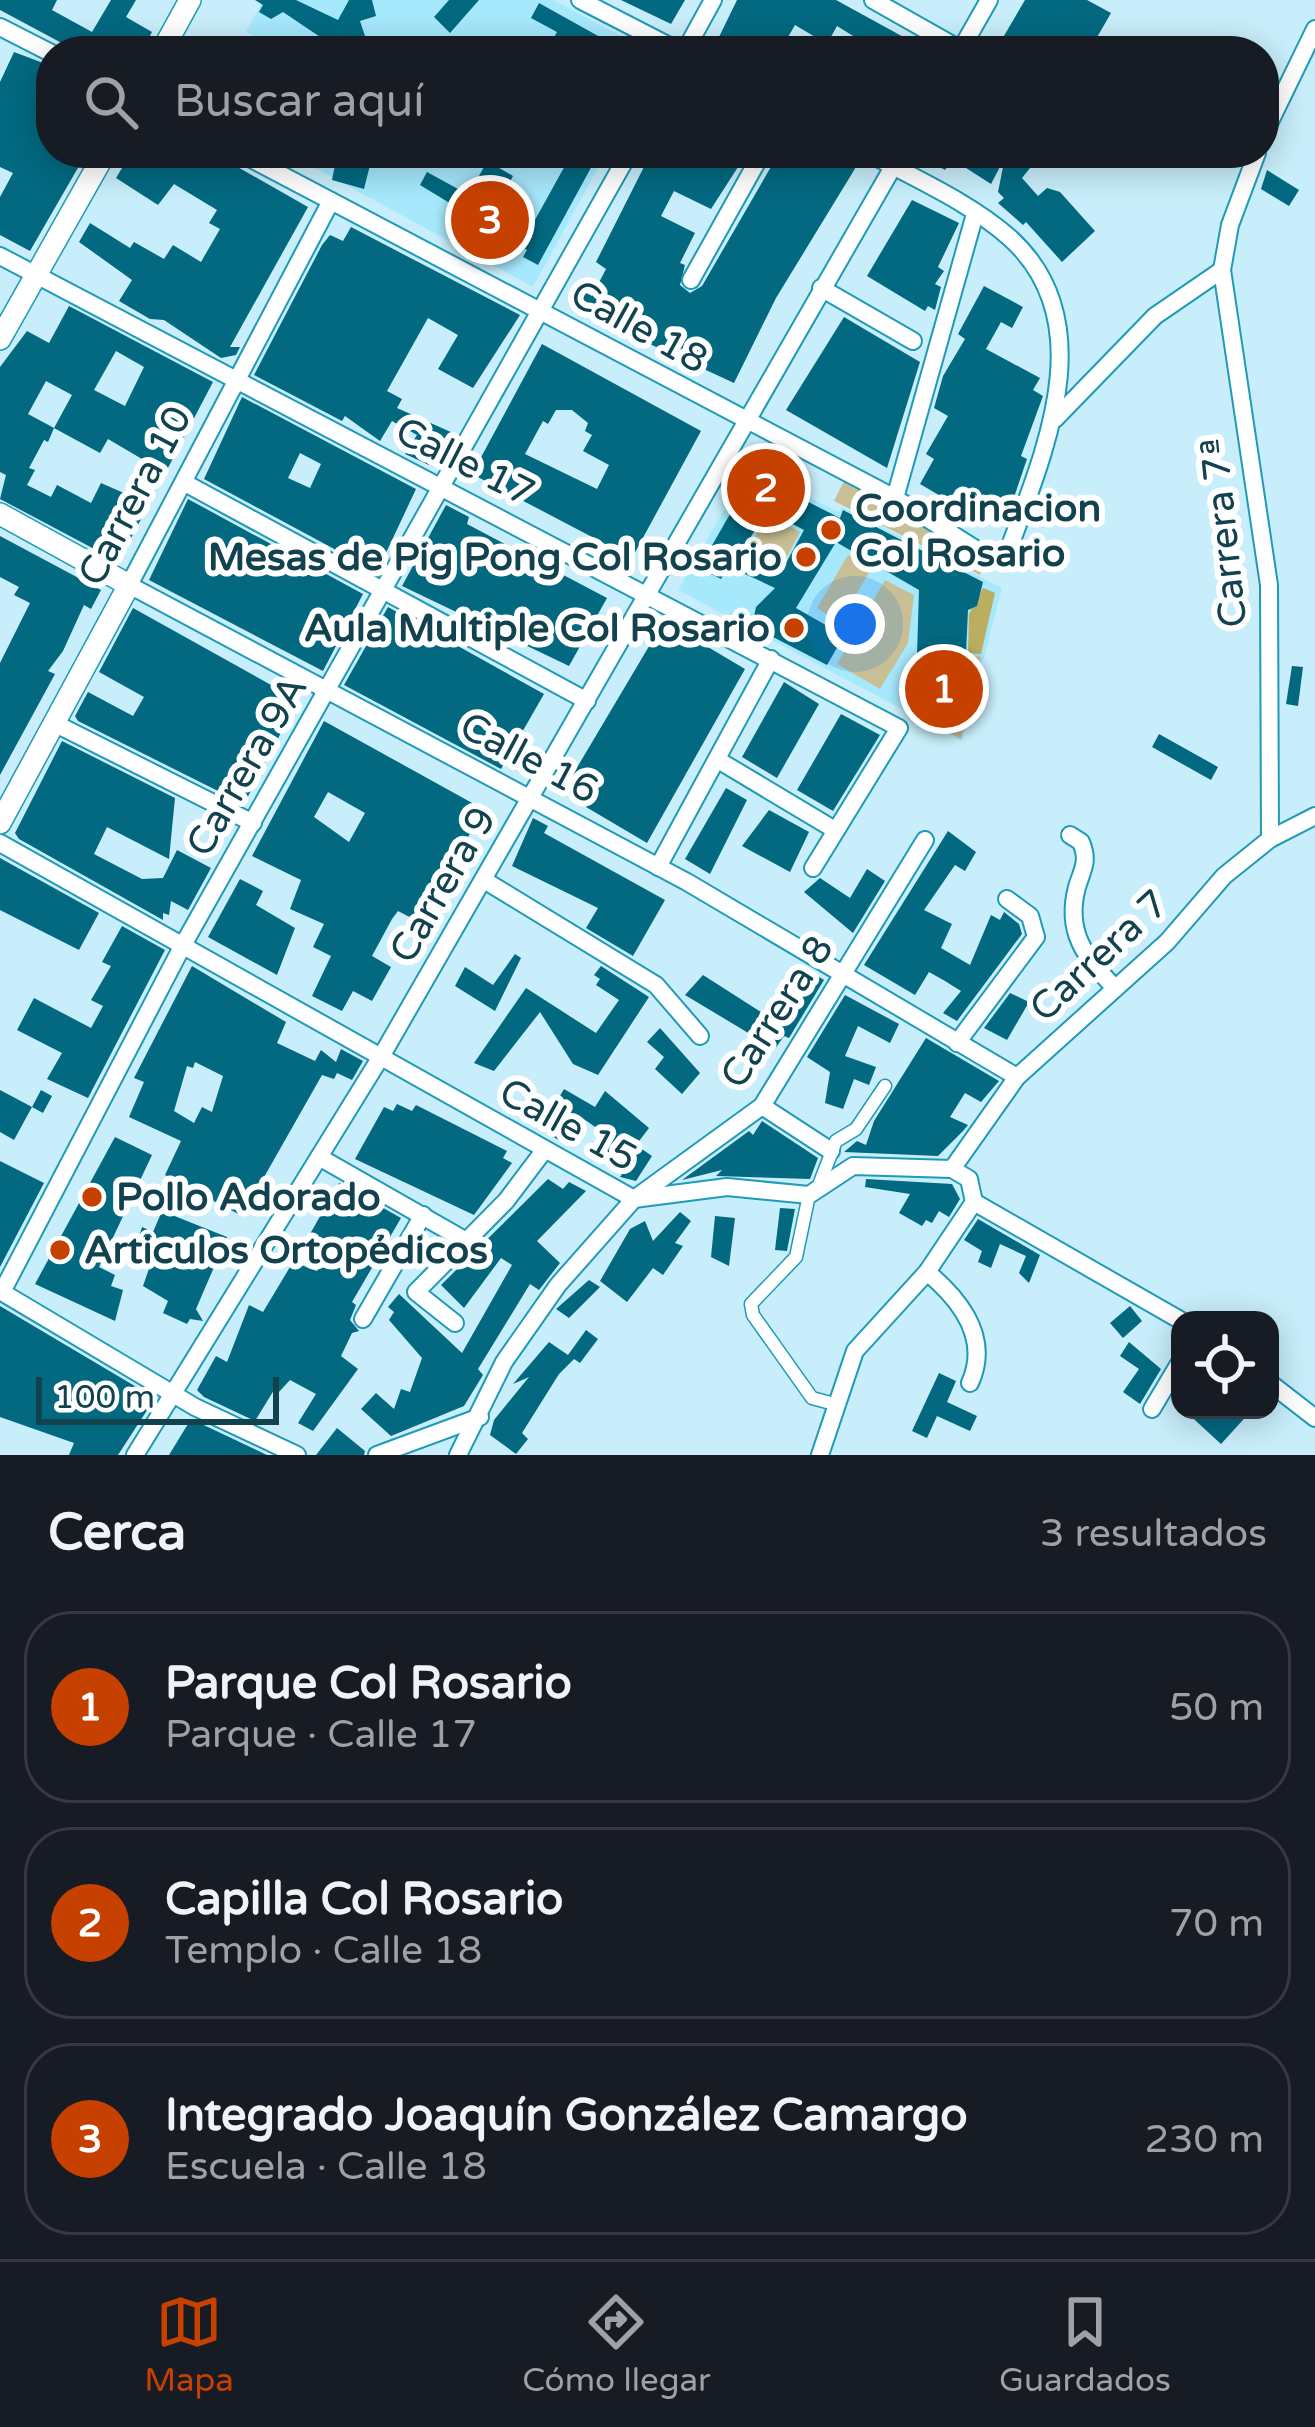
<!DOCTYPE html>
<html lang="es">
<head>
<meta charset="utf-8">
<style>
	body { margin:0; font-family:"Varela Round",sans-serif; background:#242831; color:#f1f3f6 }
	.controls { position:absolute; right:36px; bottom:36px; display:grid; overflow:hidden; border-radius:24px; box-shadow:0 6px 30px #0003 }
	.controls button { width:108px; height:108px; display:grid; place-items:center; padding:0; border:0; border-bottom:3px solid #363941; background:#171b24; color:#f1f3f6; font:60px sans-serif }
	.scale { position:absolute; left:36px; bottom:30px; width:243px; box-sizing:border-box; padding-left:12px; border:6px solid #13424f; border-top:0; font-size:33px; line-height:42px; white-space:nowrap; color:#13424f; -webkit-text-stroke:9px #fff; paint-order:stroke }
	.you { position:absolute; left:855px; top:624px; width:42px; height:42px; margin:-30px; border:9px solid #fff; border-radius:50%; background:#1a73e8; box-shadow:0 0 0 18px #1a73e833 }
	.badge { display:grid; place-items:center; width:78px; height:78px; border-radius:50%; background:#c64000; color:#fff; font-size:39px; font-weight:700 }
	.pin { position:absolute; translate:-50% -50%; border:6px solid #fff; box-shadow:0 3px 12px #0006 }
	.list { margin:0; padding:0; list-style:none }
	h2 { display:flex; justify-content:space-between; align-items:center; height:156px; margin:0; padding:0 48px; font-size:51px }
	h2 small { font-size:39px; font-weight:400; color:#9ea1a6 }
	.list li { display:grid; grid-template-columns:78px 1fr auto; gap:36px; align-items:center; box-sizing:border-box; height:192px; margin:0 24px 24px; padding:0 24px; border:3px solid #363941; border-radius:48px }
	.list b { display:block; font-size:45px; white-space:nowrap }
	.list p { margin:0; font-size:39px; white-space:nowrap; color:#9ea1a6 }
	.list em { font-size:39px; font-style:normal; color:#9ea1a6 }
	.icon { flex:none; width:66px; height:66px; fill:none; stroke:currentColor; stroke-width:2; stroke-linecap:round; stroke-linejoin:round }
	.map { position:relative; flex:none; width:1315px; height:1455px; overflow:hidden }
	.search { position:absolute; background:#171b24; box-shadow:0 6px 30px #0003; left:36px; right:36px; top:36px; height:132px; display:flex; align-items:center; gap:30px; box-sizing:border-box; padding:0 42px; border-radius:48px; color:#9ea1a6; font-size:45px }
	.sheet { height:804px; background:#171b24 }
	nav { display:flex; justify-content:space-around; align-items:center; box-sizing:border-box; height:168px; border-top:3px solid #363941; background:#171b24; font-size:33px; color:#9ea1a6 }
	nav a { display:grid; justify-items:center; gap:6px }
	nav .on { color:#c64000 }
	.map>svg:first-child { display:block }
	.built { fill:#a6e8fc }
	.green { fill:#c8c094 }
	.forest { fill:#bcae61 }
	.building { fill:#026980; fill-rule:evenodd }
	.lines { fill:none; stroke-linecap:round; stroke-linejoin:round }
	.pedestrian-casing { stroke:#1f9ab8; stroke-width:15 }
	.minor-casing { stroke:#1f9ab8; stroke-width:20 }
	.tertiary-casing { stroke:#1f9ab8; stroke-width:24 }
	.pedestrian { stroke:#fff; stroke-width:12 }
	.minor { stroke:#fff; stroke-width:16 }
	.tertiary { stroke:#fff; stroke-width:21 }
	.poi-dot { fill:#c64000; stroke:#fff; stroke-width:4.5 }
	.labels { text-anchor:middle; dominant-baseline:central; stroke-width:12; stroke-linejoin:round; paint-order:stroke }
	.street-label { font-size:39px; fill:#13424f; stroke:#fff }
	.poi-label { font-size:39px; font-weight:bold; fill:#13424f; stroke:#fff; text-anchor:start }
</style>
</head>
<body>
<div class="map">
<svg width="1315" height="1455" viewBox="0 0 1315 1455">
	<rect width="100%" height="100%" fill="#c7eefa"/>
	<!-- built -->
	<g class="built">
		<path d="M263,0H553L650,51H266L265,41L246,32Z"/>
		<path d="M288,153H606L533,287Z"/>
		<path d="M748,468L839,512L842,507L1002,588L962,741L678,590Z"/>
	</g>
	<!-- green -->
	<g class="green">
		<path d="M845,479L985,558L980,575L834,501Z"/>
		<path d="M767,515L800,532L785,560L751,544Z"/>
		<path d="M848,555L872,567L840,622L817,608Z"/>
		<path d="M885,580L914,595L908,643L880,689L837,664Z"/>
		<path d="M946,651L981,657L961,739L904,707L931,658L944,659Z"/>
	</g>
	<!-- forest -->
	<path class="forest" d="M983,588L995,593L981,654L968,653L969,614Z"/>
	<!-- building -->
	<g class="building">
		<path d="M0,0H57L52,10L92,32L111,0H136L126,17L152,32L142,51L116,45L113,51H87L74,44L71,48L0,10Z"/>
		<path d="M255,0H296L338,20L349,0H372L376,16L360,21L365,36L341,51L283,12L271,19L259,12L263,5Z"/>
		<path d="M449,0H479L450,33L434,17Z"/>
		<path d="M621,0H685L671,24Z"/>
		<path d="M737,0H836L929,51H851L858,39L837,26L827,44L795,25L780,51H745L719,37Z"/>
		<path d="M1025,0H1087L1111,13L1092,46L1075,42L1070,50L1060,44L1057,51H1008L998,46Z"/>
		<path d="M539,3L625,51L549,46L557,32L531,18Z"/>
		<path d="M14,52L51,66V153H68L66,158L79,166L30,251L0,235V197L13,173L0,167V82Z"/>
		<path d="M131,153H213L308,207L230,347H240L236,355L221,358L164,320L150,319L119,301L132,280L79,242L90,223L130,248L134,242L164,259L173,245L201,262L220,229L209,223L217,210L174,184L158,205L116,178Z"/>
		<path d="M350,153H373L364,189L332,180L335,165L346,168Z"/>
		<path d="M572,153H599L538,265L523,257L527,250L420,185L427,172L469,195L487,161L513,176L495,209L530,229Z"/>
		<path d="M651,153H747L711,209L674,191L661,216L695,233L680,263L685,265L680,285L690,293L702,286L779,153H827L856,167L776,298L734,383L572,308L580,290L592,296L606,269L596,262Z"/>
		<path d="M940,153H1042L1022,178L1038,196L1047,188L1060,192L1095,231L1062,262L1026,222L1023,225L998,203L1004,198L998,192L1005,157L991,184L952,159L945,170L933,163Z"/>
		<path d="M1267,170L1299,190L1289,206L1261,189Z"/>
		<path d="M912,200L959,223L938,267L944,271L935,284L941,287L935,310L928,306L925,311L867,276Z"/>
		<path d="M351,227L520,315L473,388L438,369L458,335L428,318L387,391L402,399L397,408L453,433L429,465L405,454L417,435L392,421L380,441L345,416L342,421L254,375L322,245L330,235L343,241Z"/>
		<path d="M984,286L1023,307L1012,328L1001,322L986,349L1040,378L1033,390L1043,396L1021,456L1027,459L1010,509L1003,505L991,523L972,514L980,501L956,489L949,501L920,484L934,459L926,454L948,416L934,408L943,376L965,339L958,334Z"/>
		<path d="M69,306L213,382L159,485L135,472L142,459L108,439L100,453L54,428L48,442L44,440L29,468L35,470L27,485L51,497L57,485L91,503L101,483L149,504L121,557L115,560L0,499L6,475L0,472V367L27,331L49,343ZM116,351L144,367L125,406L94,390ZM46,381L72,395L54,428L28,414Z"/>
		<path d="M844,317L920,362L887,468L786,410Z"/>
		<path d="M542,344L701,431L632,558L472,474ZM556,410H572L588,423L585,431L592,435L583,451L609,465L597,489L525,454L543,421L548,424Z"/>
		<path d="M242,397L416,489L377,572L204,479ZM300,453L321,464L310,488L288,478Z"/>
		<path d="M753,474L840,518L843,510L983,582L977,606L968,610L966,652L917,655L919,590L836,542L796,608L836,631L831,640L838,646L827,665L752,626L756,607L775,588L728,566L721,579L699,568ZM766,510L804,530L786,563L747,544Z"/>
		<path d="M188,499L363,594L323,671L149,580Z"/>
		<path d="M446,505L469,517L467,524L607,598L569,666L402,586Z"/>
		<path d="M0,536L101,590L91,609L84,605L63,651L48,671L55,674L0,775V663L30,603L14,595L19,587L0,577Z"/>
		<path d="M388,607L544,694L501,769L344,685Z"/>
		<path d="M133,608L298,700L244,804L78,721L75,716L88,692L133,716L144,697L99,672Z"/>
		<path d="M664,621L745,669L647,843L586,807L597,790L572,776Z"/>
		<path d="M1292,666L1303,667L1298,706L1286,704Z"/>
		<path d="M784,682L819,704L777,778L742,757Z"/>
		<path d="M841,714L880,735L833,811L797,790Z"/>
		<path d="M324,721L483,809L466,841L470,843L454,869L448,866L421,923L398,911L392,919L372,956L391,967L372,1001L353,991L342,1011L312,996L331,956L313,947L324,924L290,909L301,880L252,856ZM328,792L365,813L349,842L314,817Z"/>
		<path d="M1159,734L1218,767L1211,780L1152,747Z"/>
		<path d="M62,741L175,798L169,859L107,827L94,854L142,879L163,878L177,850L211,868L188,910L171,901L169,915L163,913V920L19,839L15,833Z"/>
		<path d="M726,788L747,800L710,874L685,859Z"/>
		<path d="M769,810L809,832L790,872L742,846Z"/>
		<path d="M533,818L548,826L544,833L665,900L633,956L586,928L598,908L512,866Z"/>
		<path d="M948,831L976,852L965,871L955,865L924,910L952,924L941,948L970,965L991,915L1000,920L1004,912L1019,924L1022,934L957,1021L943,1013L961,991L945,981L929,972L915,995L864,965Z"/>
		<path d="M0,858L99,913L79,950L0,910Z"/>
		<path d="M867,869L885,881L853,933L804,892L820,878L850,898Z"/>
		<path d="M240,879L263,891L256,905L295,928L277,975L208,937Z"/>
		<path d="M122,926L165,950L88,1098L47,1079L62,1053L17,1030L34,998L91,1028L103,1006L91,1000L111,966L102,962Z"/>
		<path d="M515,954L521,958L495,1011L455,986L465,967L493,985Z"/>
		<path d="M192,966L286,1022L277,1043L315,1061L321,1050L336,1062L341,1049L363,1061L352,1080L337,1073L334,1079L322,1075L242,1216L165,1175L181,1141L129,1117L144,1082L134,1078ZM195,1062L223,1076L212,1112L202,1107L194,1123L174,1111L187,1066L193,1068Z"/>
		<path d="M601,966L649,997L598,1075L573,1064L540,1012L494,1071L474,1063L526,988L596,1033L619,1000L596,985L600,979L594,975Z"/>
		<path d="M798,974L812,982L816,975L824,980L789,1038L784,1036L775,1049L685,995L703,975L764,1014L771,1003L776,1006Z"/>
		<path d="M1010,993L1029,1002L1007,1040L984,1028Z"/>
		<path d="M845,995L899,1024L890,1043L858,1026L845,1056L876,1067L869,1085L854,1079L843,1109L825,1103L830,1072L807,1057Z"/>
		<path d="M660,1028L700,1073L682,1094L655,1069L664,1057L647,1042Z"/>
		<path d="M926,1038L999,1081L981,1102L965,1093L950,1117L968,1125L963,1131L938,1156L844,1152L857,1141L866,1145L874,1121Z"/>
		<path d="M564,1089L595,1107L605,1091L649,1128L636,1145L652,1156L636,1181L620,1177L626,1168L603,1149L611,1138L578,1115L564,1143L531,1124L544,1100L554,1106Z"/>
		<path d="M0,1090L32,1107L41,1090L52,1096L43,1113L32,1107L14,1140L0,1132Z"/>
		<path d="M397,1104L412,1111L416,1105L507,1151L503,1158L512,1163L474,1215L355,1159L384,1107L393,1111Z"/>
		<path d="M762,1121L818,1158L810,1179L716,1176L722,1170L682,1180L749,1131L753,1135Z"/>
		<path d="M115,1137L152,1155L99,1267L115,1275L111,1286L123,1290L115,1321L35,1284Z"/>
		<path d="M0,1161L44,1183L0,1267Z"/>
		<path d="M548,1179L563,1189L569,1182L586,1191L537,1241L560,1263L539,1290L530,1284L478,1369L483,1375L464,1406L391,1436L361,1409L376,1393L394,1409L401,1389L410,1392L422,1358L389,1320L394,1312L388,1307L399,1294L462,1353L512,1265L501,1258L464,1308L441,1285Z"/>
		<path d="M866,1179L952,1184L960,1199L949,1217L939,1211L932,1223L926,1220L922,1226L899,1213L910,1194L865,1187Z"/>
		<path d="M339,1183L401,1218L352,1302L356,1305L350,1320L359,1331L352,1333L341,1356L358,1369L313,1431L298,1423L316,1394L290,1380L278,1393L274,1390L255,1421L204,1397L197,1390L216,1356L227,1362L249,1305L263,1312L293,1262L317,1271L322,1259L302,1248Z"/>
		<path d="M780,1208L795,1209L787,1251L775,1250Z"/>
		<path d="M162,1211L227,1237L196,1309L203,1321L190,1319L187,1324L163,1313L168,1301L143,1286L153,1257L135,1250L142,1227L153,1232Z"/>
		<path d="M680,1212L691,1221L675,1243L683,1246L663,1275L653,1268L627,1302L600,1281L630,1229L645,1221L653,1241Z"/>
		<path d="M715,1216L735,1218L729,1266L711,1257Z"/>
		<path d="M978,1219L1040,1255L1029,1283L1019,1273L1026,1256L1000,1244L991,1268L978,1262L982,1251L964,1240Z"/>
		<path d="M589,1280L600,1287L569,1318L556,1309Z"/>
		<path d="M0,1306L155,1398L118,1455H69L74,1443L0,1417Z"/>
		<path d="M1130,1306L1142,1321L1123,1338L1110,1323Z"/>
		<path d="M586,1330L598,1339L580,1363L574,1359L559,1374L522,1433L528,1439L516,1454L490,1435L494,1420L529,1377L513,1384L549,1342L568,1355Z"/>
		<path d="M1129,1342L1161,1369L1140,1404L1123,1392L1139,1369L1120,1356Z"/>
		<path d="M939,1373L956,1381L947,1402L977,1416L970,1431L937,1416L927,1438L912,1431Z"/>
		<path d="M1184,1410H1252L1221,1444Z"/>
		<path d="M191,1419L267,1455H169Z"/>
		<path d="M337,1428L365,1451L364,1455H316Z"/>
	</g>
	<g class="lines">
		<defs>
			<path id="pedestrian" d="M838,1405L812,1398L753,1315L751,1304L796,1257L809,1195L819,1185L836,1141L856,1129L885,1086"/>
			<g id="minor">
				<path d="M580,0L679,51"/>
				<path d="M873,0L963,51"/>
				<path d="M0,27L51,53"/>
				<path d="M685,51L713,0"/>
				<path d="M960,51L989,0"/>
				<path d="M1264,134L1315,29"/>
				<path d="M240,153L895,498L985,555L1006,557C1041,459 1105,324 1010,238C971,203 914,178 868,153"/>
				<path d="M1257,153L1230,225L1222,270L1269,585L1270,839"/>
				<path d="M331,201L129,585L687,882L1017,1077"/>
				<path d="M0,256L899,728L813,868"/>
				<path d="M691,280L762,153"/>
				<path d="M821,288L913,341"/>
				<path d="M1055,419L1155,316L1222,270"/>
				<path d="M185,483L587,701"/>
				<path d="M895,498L975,214"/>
				<path d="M54,723L253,823"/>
				<path d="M718,760L835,830"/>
				<path d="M1070,835L1081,842C1089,861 1083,868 1077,887C1065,932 1085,957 1115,988"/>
				<path d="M0,843L634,1199L727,1187L809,1195L853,1166L952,1169L969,1179L974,1202L1180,1320"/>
				<path d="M658,867L771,659"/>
				<path d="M484,880L656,985L700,1036"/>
				<path d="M957,1043L1036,937L1030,916L1007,899"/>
				<path d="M762,1106L831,1151"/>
				<path d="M319,1157L468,1242"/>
				<path d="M952,1169L1017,1077L1167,942L1224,876L1270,839L1315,816"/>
				<path d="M927,1272C962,1301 990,1339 970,1383"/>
				<path d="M0,1291L195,1407L297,1455"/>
				<path d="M2,1292L183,945L629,153"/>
				<path d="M363,1319L423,1215"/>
				<path d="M455,1323L416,1292L506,1201L543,1152"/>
				<path d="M1270,1383L1315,1418"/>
				<path d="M1152,1409L1180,1362"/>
				<path d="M135,1455L382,1055L901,153"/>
				<path d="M377,1455L480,1417"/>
				<path d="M458,1455L504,1362L558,1285L634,1199L762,1106L925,840"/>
				<path d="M820,1455L855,1351L927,1272L974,1202"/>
			</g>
			<g id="tertiary">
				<path d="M162,51L190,0"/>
				<path d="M0,339L105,153"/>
				<path d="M0,514L129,585L0,823"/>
			</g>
		</defs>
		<!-- pedestrian casing -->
		<use href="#pedestrian" class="pedestrian-casing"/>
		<!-- minor casing -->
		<use href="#minor" class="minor-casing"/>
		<!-- tertiary casing -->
		<use href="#tertiary" class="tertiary-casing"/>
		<!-- pedestrian -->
		<use href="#pedestrian" class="pedestrian"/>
		<!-- minor -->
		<use href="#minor" class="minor"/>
		<!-- tertiary -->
		<use href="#tertiary" class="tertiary"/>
	</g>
	<!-- markers -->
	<g class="poi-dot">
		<circle cx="831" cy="530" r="12"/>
		<circle cx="806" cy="557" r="12"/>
		<circle cx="794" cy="628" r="12"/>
		<circle cx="92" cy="1197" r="12"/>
		<circle cx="60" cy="1250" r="12"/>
	</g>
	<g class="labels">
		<!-- street labels -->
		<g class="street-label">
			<text transform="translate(639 327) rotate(29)">Calle 18</text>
			<text transform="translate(465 462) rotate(27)">Calle 17</text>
			<text transform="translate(135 496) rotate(-62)">Carrera 10</text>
			<text transform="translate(1224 532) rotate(-96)">Carrera 7ª</text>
			<text transform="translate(529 758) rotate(28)">Calle 16</text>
			<text transform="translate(247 766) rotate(-60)">Carrera 9A</text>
			<text transform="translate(443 885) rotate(-60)">Carrera 9</text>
			<text transform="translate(1099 956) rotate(-43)">Carrera 7</text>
			<text transform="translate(777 1012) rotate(-57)">Carrera 8</text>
			<text transform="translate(568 1125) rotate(29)">Calle 15</text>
		</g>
		<!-- poi labels -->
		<g class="poi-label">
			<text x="855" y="508">Coordinacion<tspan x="855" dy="45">Col Rosario</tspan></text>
			<text x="782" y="557" text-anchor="end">Mesas de Pig Pong Col Rosario</text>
			<text x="770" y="628" text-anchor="end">Aula Multiple Col Rosario</text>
			<text x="116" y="1197">Pollo Adorado</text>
			<text x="84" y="1250">Articulos Ortopédicos</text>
		</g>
	</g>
</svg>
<div class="controls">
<button><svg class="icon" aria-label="locate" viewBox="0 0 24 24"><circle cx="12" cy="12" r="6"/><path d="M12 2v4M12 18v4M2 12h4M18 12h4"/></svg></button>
</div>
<div class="scale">100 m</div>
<div class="you"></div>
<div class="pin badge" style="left:944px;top:689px">1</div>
<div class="pin badge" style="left:766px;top:488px">2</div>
<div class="pin badge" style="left:490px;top:220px">3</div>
<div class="search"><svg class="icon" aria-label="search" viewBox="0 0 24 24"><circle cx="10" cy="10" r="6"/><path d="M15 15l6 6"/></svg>Buscar aquí</div>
</div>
<section class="sheet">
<h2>Cerca<small>3 resultados</small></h2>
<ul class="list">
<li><span class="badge">1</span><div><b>Parque Col Rosario</b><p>Parque · Calle 17</p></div><em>50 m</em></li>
<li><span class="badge">2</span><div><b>Capilla Col Rosario</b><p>Templo · Calle 18</p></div><em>70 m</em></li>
<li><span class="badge">3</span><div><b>Integrado Joaquín González Camargo</b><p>Escuela · Calle 18</p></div><em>230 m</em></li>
</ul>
</section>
<nav>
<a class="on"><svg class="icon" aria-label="map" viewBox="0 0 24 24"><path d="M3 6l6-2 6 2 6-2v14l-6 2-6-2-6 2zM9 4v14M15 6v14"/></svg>Mapa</a>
<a><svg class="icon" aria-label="directions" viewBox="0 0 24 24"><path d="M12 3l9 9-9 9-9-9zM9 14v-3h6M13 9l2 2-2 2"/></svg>Cómo llegar</a>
<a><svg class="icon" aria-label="saved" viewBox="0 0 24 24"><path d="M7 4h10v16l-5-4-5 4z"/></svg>Guardados</a>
</nav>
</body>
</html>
